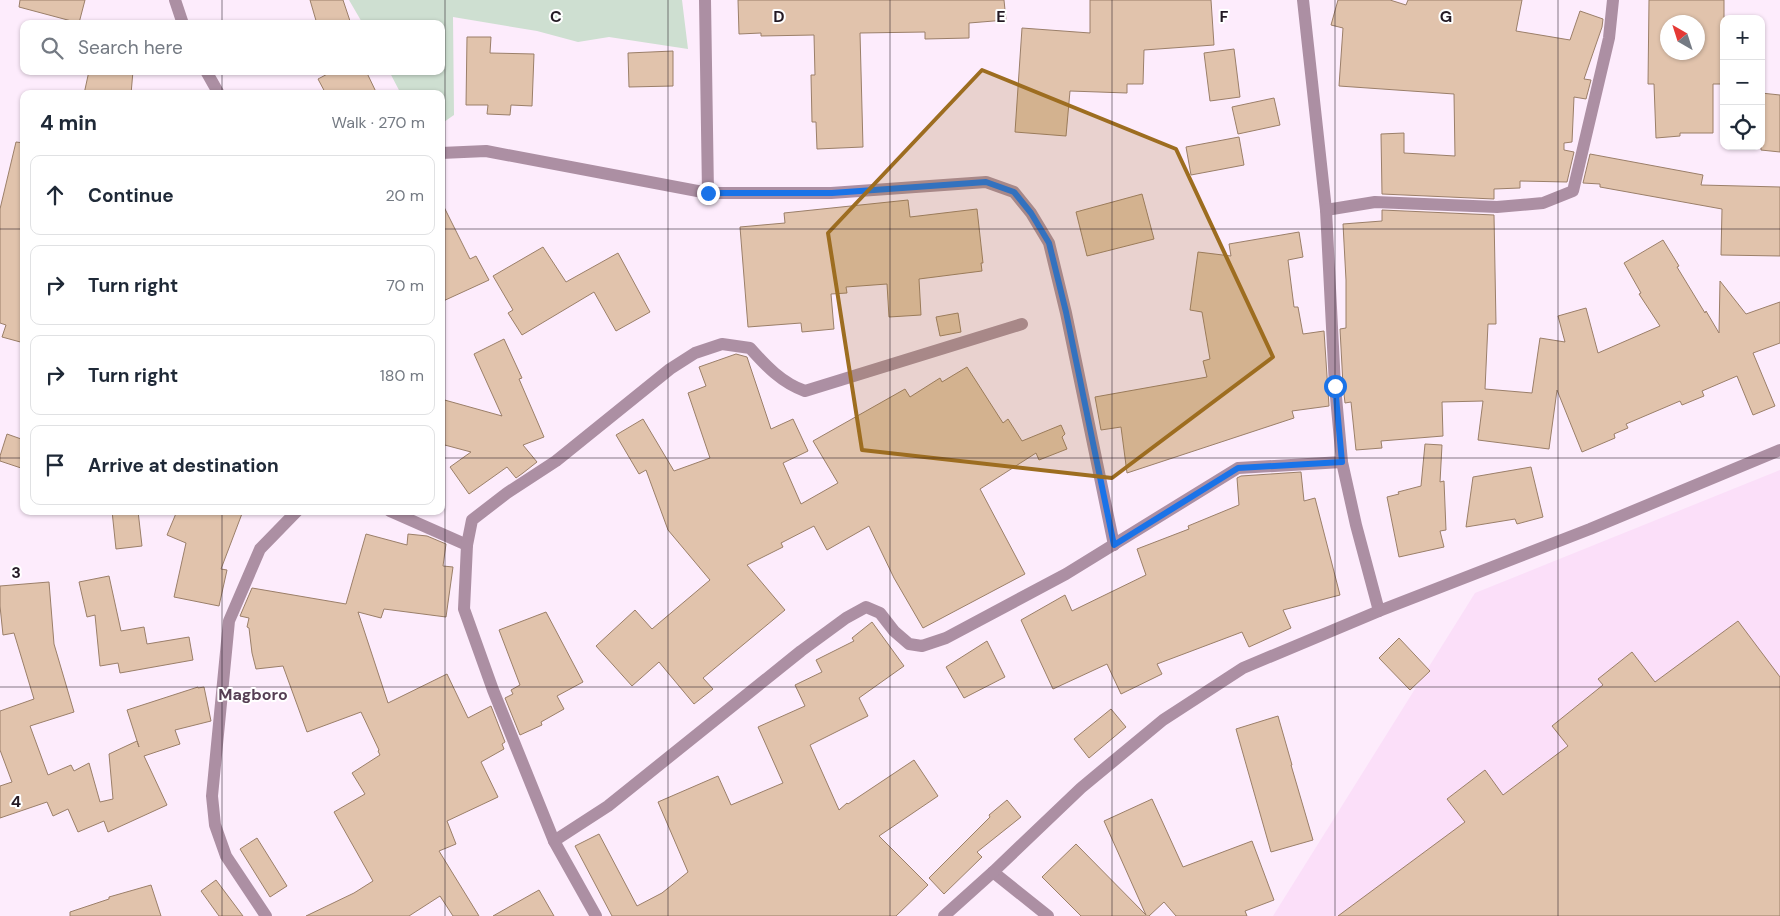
<!DOCTYPE html>
<html lang="en">
<head>
<meta charset="utf-8">
<style>
	body { margin:0; font-family:"DM Sans",sans-serif; background:#f6f6f7; color:#1f2937 }
	.controls { position:absolute; right:15px; top:15px; display:grid; overflow:hidden; border-radius:10px; box-shadow:0 1px 4px #0004 }
	.controls button { width:45px; height:45px; display:grid; place-items:center; padding:0; border:0; border-bottom:1px solid #e0e1e3; background:#fff; color:#1f2937; font:25px sans-serif }
	.compass { position:absolute; left:1660px; top:15px; width:45px; height:45px; border-radius:50%; background:#fff; box-shadow:0 1px 4px #0004; rotate:321deg }
	.stop { position:absolute; width:15px; height:15px; margin:-11px; border:4px solid #1a73e8; border-radius:50%; background:#fff }
	.stop.end { background:#1a73e8; border-color:#fff; box-shadow:0 1px 5px #0008 }
	.list { margin:0; padding:0; list-style:none }
	h2 { display:flex; justify-content:space-between; align-items:center; height:65px; margin:0; padding:0 20px; font-size:21px }
	h2 small { font-size:16px; font-weight:400; color:#747a83 }
	.list li { display:grid; grid-template-columns:32px 1fr auto; gap:15px; align-items:center; box-sizing:border-box; height:80px; margin:0 10px 10px; padding:0 10px; border:1px solid #e0e1e3; border-radius:10px }
	.list b { display:block; font-size:19px; white-space:nowrap }
	.list em { font-size:16px; font-style:normal; color:#747a83 }
	.icon { flex:none; width:28px; height:28px; fill:none; stroke:currentColor; stroke-width:2; stroke-linecap:round; stroke-linejoin:round }
	.map { position:relative; flex:none; width:1780px; height:916px; overflow:hidden }
	.search { position:absolute; background:#fff; box-shadow:0 1px 4px #0004; left:20px; top:20px; width:425px; height:55px; display:flex; align-items:center; gap:12px; box-sizing:border-box; padding:0 18px; border-radius:10px; color:#747a83; font-size:19px }
	.panel { position:absolute; background:#fff; box-shadow:0 1px 4px #0004; left:20px; top:90px; width:425px; height:425px; border-radius:10px }
	.map>svg:first-child { display:block }
	.built { fill:#fbdff9 }
	.green { fill:#cedfd1 }
	.building { fill:#e1c3ac; stroke:#9b7f69; fill-rule:evenodd }
	.lines { fill:none; stroke-linecap:round; stroke-linejoin:round }
	.street { stroke:#ac8fa3; stroke-width:12 }
	.route { stroke:#1a73e8; stroke-width:6 }
	.marked { fill:#9d6d20; fill-opacity:0.2; stroke:#9d6d20; stroke-width:4; stroke-linejoin:round }
	.grid { fill:none; stroke:#241a24; stroke-width:1; stroke-opacity:0.55 }
	.labels { text-anchor:middle; dominant-baseline:central; stroke-width:4; stroke-linejoin:round; paint-order:stroke }
	.quarter-label { font-size:16px; font-weight:bold; fill:#563f54; stroke:#fff }
	.grid-label { font-size:16px; text-anchor:middle; font-weight:bold; fill:#241a24; stroke:#fff; stroke-width:4; stroke-linejoin:round; paint-order:stroke }
</style>
</head>
<body>
<div class="map">
<svg width="1780" height="916" viewBox="0 0 1780 916">
	<rect width="100%" height="100%" fill="#fdecfc"/>
	<!-- built -->
	<path class="built" d="M1780,470V916H1273L1475,593Z"/>
	<!-- green -->
	<path class="green" d="M349,0H682L688,49L609,37L578,42L537,31L453,17L454,115L441,124V94H401L389,71H441V24H363Z"/>
	<!-- building -->
	<g class="building">
		<path d="M20,0H85L79,23L19,7Z"/>
		<path d="M310,0H343L351,24H317Z"/>
		<path d="M738,0H1004L1006,20L969,23V38L925,39V32L860,33L863,147L817,149L816,122H812L811,75H815L814,35L761,36V33L739,34Z"/>
		<path d="M1090,0H1211L1214,45L1144,50L1143,84H1127V93L1070,91L1066,136L1015,132L1022,28L1090,33Z"/>
		<path d="M1338,0H1390L1406,5L1408,0H1522L1516,31L1570,40L1580,11L1603,19L1602,27L1584,79L1591,80L1586,99L1574,97L1572,142L1564,143V150L1574,152L1567,182L1520,181V188L1494,189V199L1382,194L1381,134L1404,133V153L1455,156L1454,94L1339,86L1343,28L1331,25Z"/>
		<path d="M1649,0H1724V84H1713V133H1680V136L1656,138L1654,84H1648ZM1668,22H1698V52H1668Z"/>
		<path d="M467,37H491L490,53L534,54L532,106L511,105L510,115L487,114L488,105H466Z"/>
		<path d="M1234,49L1240,97L1210,101L1204,53Z"/>
		<path d="M673,51V86L629,87L628,53Z"/>
		<path d="M89,71H133L131,94H84Z"/>
		<path d="M333,71H366L377,94H326L318,79Z"/>
		<path d="M1761,93L1780,95V152L1761,150Z"/>
		<path d="M1274,98L1280,125L1238,134L1232,107Z"/>
		<path d="M1239,137L1244,165L1191,175L1186,147Z"/>
		<path d="M16,142L24,143V343L2,337L6,325L0,323V209Z"/>
		<path d="M1590,154L1703,175L1701,185L1780,187V256L1721,255L1722,209L1600,187V184L1583,183Z"/>
		<path d="M1142,194L1154,239L1087,256L1076,212Z"/>
		<path d="M908,200L910,217L977,209L983,263H981L982,271L919,279L921,315L889,317L887,284L846,287L847,293L831,294L834,329L802,332L801,323L748,327L740,227L785,223L784,213Z"/>
		<path d="M441,201L470,259L476,256L489,280L441,302Z"/>
		<path d="M1382,210L1494,215L1496,324H1488L1485,389L1532,393L1540,338L1565,342L1558,316L1586,308L1598,353L1660,326L1639,294L1641,293L1624,263L1663,240L1679,266L1677,267L1705,313L1706,311L1719,333L1720,281L1746,314L1780,302V343L1753,353L1775,406L1753,415L1737,376L1702,391L1704,396L1682,405L1680,401L1626,424L1628,428L1614,434L1615,438L1582,452L1557,390L1549,449L1478,440L1483,401L1442,402L1443,436L1381,441L1382,448L1356,450L1351,402L1345,403L1343,385L1340,329L1346,328V280L1343,224L1382,221Z"/>
		<path d="M1299,232L1303,257L1288,260L1294,307H1298L1303,334L1324,331L1329,406L1292,411L1294,418L1127,473L1121,427L1101,430L1095,397L1207,377L1203,361L1210,359L1202,312L1190,310L1198,252L1231,256L1229,244Z"/>
		<path d="M543,247L566,282L618,253L650,312L616,331L594,292L522,335L508,313L513,310L493,276Z"/>
		<path d="M958,313L961,332L940,336L936,317Z"/>
		<path d="M504,339L522,378L519,379L544,437L523,445L537,462L523,473L516,478L507,467L469,494L450,467L471,452L441,444V399L502,416L474,354Z"/>
		<path d="M736,354L747,357L771,429L793,419L808,451L783,463L801,504L838,483L813,441L905,389L910,397L940,378L942,382L967,367L1003,423L1008,419L1022,441L1061,425L1065,434L1062,437L1067,449L1039,460L1036,453L980,489L1025,574L923,628L894,578L869,526L827,550L814,526L781,543L783,547L747,565L785,610L703,678L713,689L694,704L659,662L632,686L596,646L635,610L652,629L710,580L668,530L646,470L639,474L616,435L643,419L674,471L710,458L688,393L706,386L699,367Z"/>
		<path d="M7,434L24,440V469L0,461V456Z"/>
		<path d="M1425,444L1442,445L1440,482L1444,481L1446,530L1440,531L1444,547L1399,557L1387,497L1399,494L1398,492L1421,486Z"/>
		<path d="M1531,467L1543,517L1517,524L1515,519L1466,527L1473,477Z"/>
		<path d="M1301,472L1304,501L1315,498L1340,595L1283,610L1291,628L1249,647L1242,632L1157,664L1162,674L1121,694L1107,664L1053,689L1021,620L1065,595L1072,611L1146,575L1137,549L1189,529L1188,526L1239,505L1237,478L1241,476Z"/>
		<path d="M112,511H138L142,546L116,549Z"/>
		<path d="M177,511H243L221,569L227,570L219,606L174,597L186,543L167,535Z"/>
		<path d="M366,534L407,545L408,534L427,536L446,544L443,566L453,567L446,617L384,609L381,618L358,612L388,703L447,674L468,718L491,706L505,742L502,744L504,749L481,762L498,797L447,821L456,844L439,851L479,916H453L440,896L409,916H306L354,893L373,881L334,812L365,794L352,773L380,755L378,751L379,750L361,712L307,732L283,666L256,669L252,653L249,628L247,627L249,618L240,616L252,588L346,604Z"/>
		<path d="M109,576L121,631L144,627L147,644L189,637L193,660L120,673L118,663L100,666L95,615L87,617L79,582Z"/>
		<path d="M49,582L54,644L74,712L30,726L48,775L71,765L74,771L89,763L100,802L113,799L109,754L137,741L139,747L127,710L198,687V688L204,687L211,721L175,730L180,744L144,756L167,805L108,832L104,821L78,832L68,809L53,816L47,802L0,818V786L12,782L0,750V711L34,699L14,633L3,635L0,606V586Z"/>
		<path d="M546,612L583,682L557,696L564,709L541,722L542,725L520,735L505,698L513,694L511,690L520,685L499,630Z"/>
		<path d="M1738,621L1780,677V916H1338L1465,822L1447,799L1485,770L1503,795L1568,746L1552,726L1603,685L1598,679L1632,652L1655,682Z"/>
		<path d="M872,622L904,666L859,698L868,716L810,745L839,810L847,803L848,804L914,760L938,796L879,836L928,885L896,916H612L575,846L599,834L637,906L662,893L688,872L658,802L718,776L731,805L783,783L758,727L805,706L795,685L822,672L816,660L854,641L852,638Z"/>
		<path d="M1399,638L1430,671L1410,690L1379,658Z"/>
		<path d="M987,641L1005,677L964,698L946,667Z"/>
		<path d="M1111,709L1126,727L1089,758L1074,739Z"/>
		<path d="M1278,716L1292,765H1291L1313,840L1271,852L1236,729Z"/>
		<path d="M1152,799L1183,867L1252,841L1274,900L1245,911L1247,916H1176L1164,902L1149,916H1081L1042,877L1076,844L1146,915L1104,821Z"/>
		<path d="M1007,800L1021,817L977,852L982,857L944,894L929,878L990,817L989,815Z"/>
		<path d="M257,838L287,886L270,897L240,849Z"/>
		<path d="M216,880L243,916H219L201,891Z"/>
		<path d="M151,885L161,916H70V912L109,899V897Z"/>
		<path d="M539,890L554,916H493Z"/>
	</g>
	<g class="lines">
		<!-- street -->
		<g class="street">
			<path d="M175,0L183,24"/>
			<path d="M705,0L708,193"/>
			<path d="M1303,0L1326,210L1335,386L1342,462L1356,525L1379,611"/>
			<path d="M206,71L219,94"/>
			<path d="M441,153L486,151L708,193H831L986,182L1014,192L1031,213L1049,243L1066,313L1114,545"/>
			<path d="M1326,210L1375,202L1497,207L1543,203L1573,191L1609,38L1613,0"/>
			<path d="M390,511L467,545"/>
			<path d="M554,841L608,806L801,651L846,618L866,607L880,613L894,631L909,644L922,646L946,638L1066,574L1238,468L1342,462"/>
			<path d="M993,872L1048,916"/>
			<path d="M266,916L226,856L215,825L212,796L229,621L260,549L297,511"/>
			<path d="M596,916L554,841L493,690L464,609L467,545L472,520L507,493L556,461L670,369L695,353L722,344L750,348C766,366 782,383 805,391L1022,324"/>
			<path d="M944,916L993,872L1081,788L1163,720L1243,668L1379,611L1590,529L1780,450"/>
		</g>
	</g>
	<g class="lines">
		<!-- route -->
		<path class="route" d="M708,193H832L986,182L1014,192L1031,213L1049,243L1066,312L1114,545L1238,468L1342,462L1335,386"/>
	</g>
	<!-- marked area -->
	<path class="marked" d="M982,70L1176,149L1273,357L1112,478L862,450L828,233Z"/>
	<!-- grid -->
	<path class="grid" d="M222,0V24M445,0V916M668,0V916M890,0V916M1112,0V916M1335,0V916M1558,0V916M222,71V94M0,229H24M441,229H1780M0,458H24M441,458H1780M222,511V916M0,687H1780"/>
	<g class="labels">
		<!-- quarter labels -->
		<g class="quarter-label">
			<text x="253" y="694">Magboro</text>
		</g>
	</g>
	<g class="grid-label">
		<text x="556" y="22">C</text>
		<text x="779" y="22">D</text>
		<text x="1001" y="22">E</text>
		<text x="1224" y="22">F</text>
		<text x="1446" y="22">G</text>
		<text x="16" y="578">3</text>
		<text x="16" y="807">4</text>
	</g>
</svg>
<div class="controls">
<button>+</button>
<button>−</button>
<button><svg class="icon" aria-label="locate" viewBox="0 0 24 24"><circle cx="12" cy="12" r="6"/><path d="M12 2v4M12 18v4M2 12h4M18 12h4"/></svg></button>
</div>
<svg class="compass" viewBox="-18 -18 36 36"><path d="M0-13l5 13h-10z" fill="#e53935"/><path d="M0 13l5-13h-10z" fill="#747a83"/></svg>
<div class="stop" style="left:1335px;top:386px"></div>
<div class="stop end" style="left:708px;top:193px"></div>
<div class="search"><svg class="icon" aria-label="search" viewBox="0 0 24 24"><circle cx="10" cy="10" r="6"/><path d="M15 15l6 6"/></svg>Search here</div>
<section class="panel">
<h2>4 min<small>Walk · 270 m</small></h2>
<ul class="list">
<li><svg class="icon" aria-label="ahead" viewBox="0 0 24 24"><path d="M12 20V5M6 11l6-6 6 6"/></svg><div><b>Continue</b></div><em>20 m</em></li>
<li><svg class="icon" aria-label="right" viewBox="0 0 24 24"><path d="M7 20v-9h11M14 6l5 5-5 5"/></svg><div><b>Turn right</b></div><em>70 m</em></li>
<li><svg class="icon" aria-label="right" viewBox="0 0 24 24"><path d="M7 20v-9h11M14 6l5 5-5 5"/></svg><div><b>Turn right</b></div><em>180 m</em></li>
<li><svg class="icon" aria-label="arrive" viewBox="0 0 24 24"><path d="M6 21V4h12l-3 4 3 4H6"/></svg><div><b>Arrive at destination</b></div></li>
</ul>
</section>
</div>
</body>
</html>
